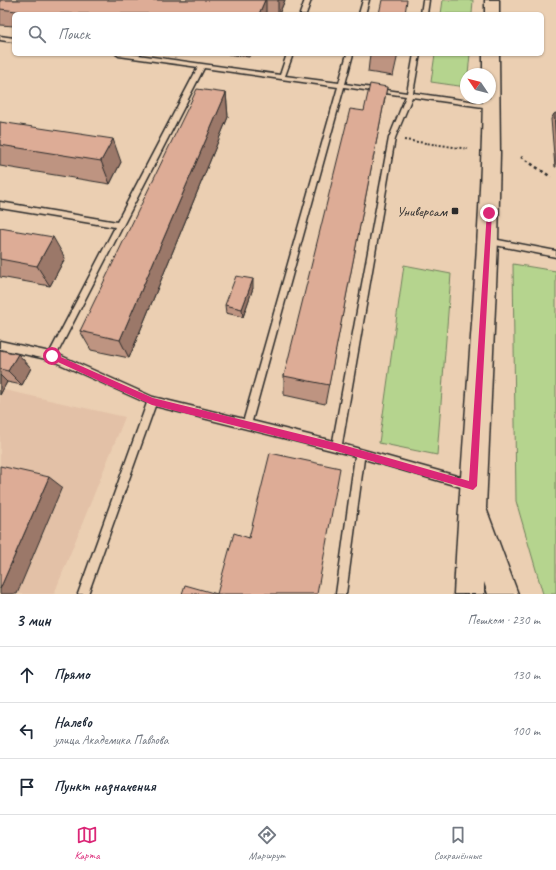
<!DOCTYPE html>
<html lang="ru">
<head>
<meta charset="utf-8">
<style>
	body { margin:0; font-family:Caveat,sans-serif; background:#f2f2f3; color:#1f2937 }
	.compass { position:absolute; left:460px; top:68px; width:36px; height:36px; border-radius:50%; background:#fff; box-shadow:0 1px 3px #0004; rotate:305deg }
	.stop { position:absolute; width:12px; height:12px; margin:-9px; border:3px solid #db2777; border-radius:50%; background:#fff }
	.stop.end { background:#db2777; border-color:#fff; box-shadow:0 1px 4px #0008 }
	.list { margin:0; padding:0; list-style:none }
	h2 { display:flex; justify-content:space-between; align-items:center; height:52px; margin:0; padding:0 16px; font-size:17px }
	h2 small { font-size:13px; font-weight:400; color:#747a83 }
	.list li { display:grid; grid-template-columns:26px 1fr auto; gap:12px; align-items:center; box-sizing:border-box; height:56px; padding:0 16px; border-top:1px solid #e0e1e3 }
	.list b { display:block; font-size:15px; white-space:nowrap }
	.list p { margin:0; font-size:13px; white-space:nowrap; color:#747a83 }
	.list em { font-size:13px; font-style:normal; color:#747a83 }
	.icon { flex:none; width:22px; height:22px; fill:none; stroke:currentColor; stroke-width:2; stroke-linecap:round; stroke-linejoin:round }
	.map { position:relative; flex:none; width:556px; height:594px; overflow:hidden }
	.search { position:absolute; background:#fff; box-shadow:0 1px 3px #0004; left:12px; right:12px; top:12px; height:44px; display:flex; align-items:center; gap:10px; box-sizing:border-box; padding:0 14px; border-radius:6px; color:#747a83; font-size:15px }
	.sheet { height:220px; background:#fff }
	nav { display:flex; justify-content:space-around; align-items:center; box-sizing:border-box; height:56px; border-top:1px solid #e0e1e3; background:#fff; font-size:11px; color:#747a83 }
	nav a { display:grid; justify-items:center; gap:2px }
	nav .on { color:#db2777 }
	.map>svg:first-child { display:block }
	.built { fill:#e3c1a7 }
	.green { fill:#b5d48e; stroke:#70805c }
	.lines { fill:none; stroke-linecap:round; stroke-linejoin:round }
	.service-casing { stroke:#2b2b2b; stroke-width:3 }
	.secondary-casing { stroke:#2b2b2b; stroke-width:3 }
	.path-far1 { stroke:#2b2b2b; stroke-width:2; stroke-dasharray:2 2; stroke-linecap:butt }
	.path { stroke:#2b2b2b; stroke-width:2.5; stroke-dasharray:3 3; stroke-linecap:butt }
	.service { fill:#ebcfb2; fill-rule:evenodd }
	.secondary { fill:#ebcfb2; fill-rule:evenodd }
	.wall { fill:#be9481; stroke:#2b2b2b }
	.shaded-wall { fill:#9b7869; stroke:#2b2b2b }
	.building { fill:#ddac96; stroke:#2b2b2b }
	.route { fill:#db2777 }
	.poi-dot { fill:#2b2b2b; stroke:#ebcfb2; stroke-width:1.5 }
	.labels { text-anchor:middle; dominant-baseline:central; stroke-width:4; stroke-linejoin:round; paint-order:stroke }
	.poi-label { font-size:14px; fill:#2b2b2b; stroke:#ebcfb2; text-anchor:end }
</style>
</head>
<body>
<div class="map">
<svg width="556" height="594" viewBox="0 0 556 594">
	<rect width="100%" height="100%" fill="#ebcfb2"/>
	<filter id="ink" filterUnits="userSpaceOnUse"><feTurbulence type="fractalNoise" baseFrequency=".025" numOctaves="2"/><feDisplacementMap in="SourceGraphic" scale="8" xChannelSelector="R" yChannelSelector="G"/><feConvolveMatrix kernelMatrix="1 2 1 2 8 2 1 2 1" color-interpolation-filters="sRGB"/></filter>
	<g filter="url(#ink)">
		<!-- built -->
		<path class="built" d="M0,389L125,417L54,594H0Z"/>
		<!-- green -->
		<g class="green">
			<path d="M443,0H473L472,14H441Z"/>
			<path d="M435,54H470L468,74H466V87L431,82Z"/>
			<path d="M513,264L556,271V594H543L516,501Z"/>
			<path d="M404,265L451,274L437,455L379,443Z"/>
		</g>
		<g class="lines">
			<defs>
				<g id="service">
					<path d="M305,0H311L306,14H300Z"/>
					<path d="M363,0H369L365,14H359Z"/>
					<path d="M423,0H429L427,14H421Z"/>
					<path d="M0,36L14,38V42L0,40Z"/>
					<path d="M116,54H131L280,75L287,54H293L285,76L339,83L347,54H353L345,84L407,93L414,54H420L413,93L490,104L493,106L490,108L412,97L395,138L342,444L471,480L474,482L476,485L474,488L471,490L364,459L346,594H336L355,456L155,406L88,594H78L147,403L51,360L0,349V341L50,352L115,227L0,208V202L117,222L198,67L119,56ZM204,68L338,87L244,419L153,397L57,354ZM344,87L406,96L389,138L333,441L252,421Z"/>
					<path d="M488,238L556,251V257L485,243L484,241Z"/>
				</g>
				<g id="secondary">
					<rect x="485" y="0" width="14" height="14"/>
					<path d="M483,54H499L500,153L498,241L486,508L518,594H488L484,582V594H454C462,429 480,264 483,98H490V74H483Z"/>
				</g>
			</defs>
			<!-- service casing -->
			<use href="#service" class="service-casing"/>
			<!-- secondary casing -->
			<use href="#secondary" class="secondary-casing"/>
			<!-- path-far1 -->
			<path class="path-far1" d="M404,140L468,149"/>
			<!-- path -->
			<path class="path" d="M521,157L551,177"/>
			<!-- service -->
			<use href="#service" class="service"/>
			<!-- secondary -->
			<use href="#secondary" class="secondary"/>
		</g>
		<!-- wall -->
		<g class="wall">
			<path d="M0,0H285L279,14H14V26L0,25Z"/>
			<path d="M228,54H250L249,57Z"/>
			<path d="M370,54H398L393,76L368,72Z"/>
			<path d="M387,87L325,404L284,395V376L364,111Z"/>
			<path d="M226,93L228,117L129,358L91,350L80,331Z"/>
			<path d="M556,113V167H555L551,119L554,114Z"/>
			<path d="M0,122L121,162L110,184L0,166Z"/>
			<path d="M0,228L65,258L50,286L0,277Z"/>
			<path d="M253,288L243,317L226,313L225,305Z"/>
			<path d="M0,350L18,354L31,368L22,385L7,382L0,395Z"/>
		</g>
		<!-- shaded-wall -->
		<g class="shaded-wall">
			<path d="M265,0H266V14H259Z"/>
			<path d="M278,0H285L279,14H278Z"/>
			<path d="M226,93L228,117L129,358L120,340Z"/>
			<path d="M113,139L121,162L110,184L101,161Z"/>
			<path d="M53,237L65,258L50,286L37,266Z"/>
			<path d="M253,279V288L243,317L242,309Z"/>
			<path d="M18,354L31,368L22,385L8,371Z"/>
			<path d="M0,375L7,382L0,395Z"/>
			<path d="M49,477L62,487L17,594H0V589Z"/>
		</g>
		<!-- building -->
		<g class="building">
			<path d="M0,0H265L259,14H41L0,9Z"/>
			<path d="M382,0H407L405,14H379Z"/>
			<path d="M370,84L387,87L329,385L284,376L350,109L364,111Z"/>
			<path d="M197,89L226,93L120,340L80,331Z"/>
			<path d="M556,113V143L554,114Z"/>
			<path d="M0,122L113,139L101,161L0,145Z"/>
			<path d="M0,228L53,237L37,266L0,259Z"/>
			<path d="M236,276L253,279L242,309L225,305Z"/>
			<path d="M0,350L18,354L8,371L0,369Z"/>
			<path d="M270,453L340,468L317,594H182L185,585L217,594L234,533L249,538Z"/>
			<path d="M0,466L49,477L0,589Z"/>
		</g>
	</g>
	<!-- route -->
	<path class="route" d="M487,211H491L492,213L477,486L473,490L336,451L152,405L49,358L48,356L49,354H54L153,398L336,443L469,481Z"/>
	<!-- markers -->
	<rect class="poi-dot" x="451" y="207" width="8" height="8" rx="2"/>
	<g class="labels">
		<!-- poi labels -->
		<g class="poi-label">
			<text x="447" y="211">Универсам</text>
		</g>
	</g>
</svg>
<svg class="compass" viewBox="-18 -18 36 36"><path d="M0-13l5 13h-10z" fill="#e53935"/><path d="M0 13l5-13h-10z" fill="#747a83"/></svg>
<div class="stop" style="left:52px;top:356px"></div>
<div class="stop end" style="left:489px;top:213px"></div>
<div class="search"><svg class="icon" aria-label="search" viewBox="0 0 24 24"><circle cx="10" cy="10" r="6"/><path d="M15 15l6 6"/></svg>Поиск</div>
</div>
<section class="sheet">
<h2>3 мин<small>Пешком · 230 m</small></h2>
<ul class="list">
<li><svg class="icon" aria-label="ahead" viewBox="0 0 24 24"><path d="M12 20V5M6 11l6-6 6 6"/></svg><div><b>Прямо</b></div><em>130 m</em></li>
<li><svg class="icon" aria-label="left" viewBox="0 0 24 24"><path d="M17 20v-9H6M10 6l-5 5 5 5"/></svg><div><b>Налево</b><p>улица Академика Павлова</p></div><em>100 m</em></li>
<li><svg class="icon" aria-label="arrive" viewBox="0 0 24 24"><path d="M6 21V4h12l-3 4 3 4H6"/></svg><div><b>Пункт назначения</b></div></li>
</ul>
</section>
<nav>
<a class="on"><svg class="icon" aria-label="map" viewBox="0 0 24 24"><path d="M3 6l6-2 6 2 6-2v14l-6 2-6-2-6 2zM9 4v14M15 6v14"/></svg>Карта</a>
<a><svg class="icon" aria-label="directions" viewBox="0 0 24 24"><path d="M12 3l9 9-9 9-9-9zM9 14v-3h6M13 9l2 2-2 2"/></svg>Маршрут</a>
<a><svg class="icon" aria-label="saved" viewBox="0 0 24 24"><path d="M7 4h10v16l-5-4-5 4z"/></svg>Сохранённые</a>
</nav>
</body>
</html>
